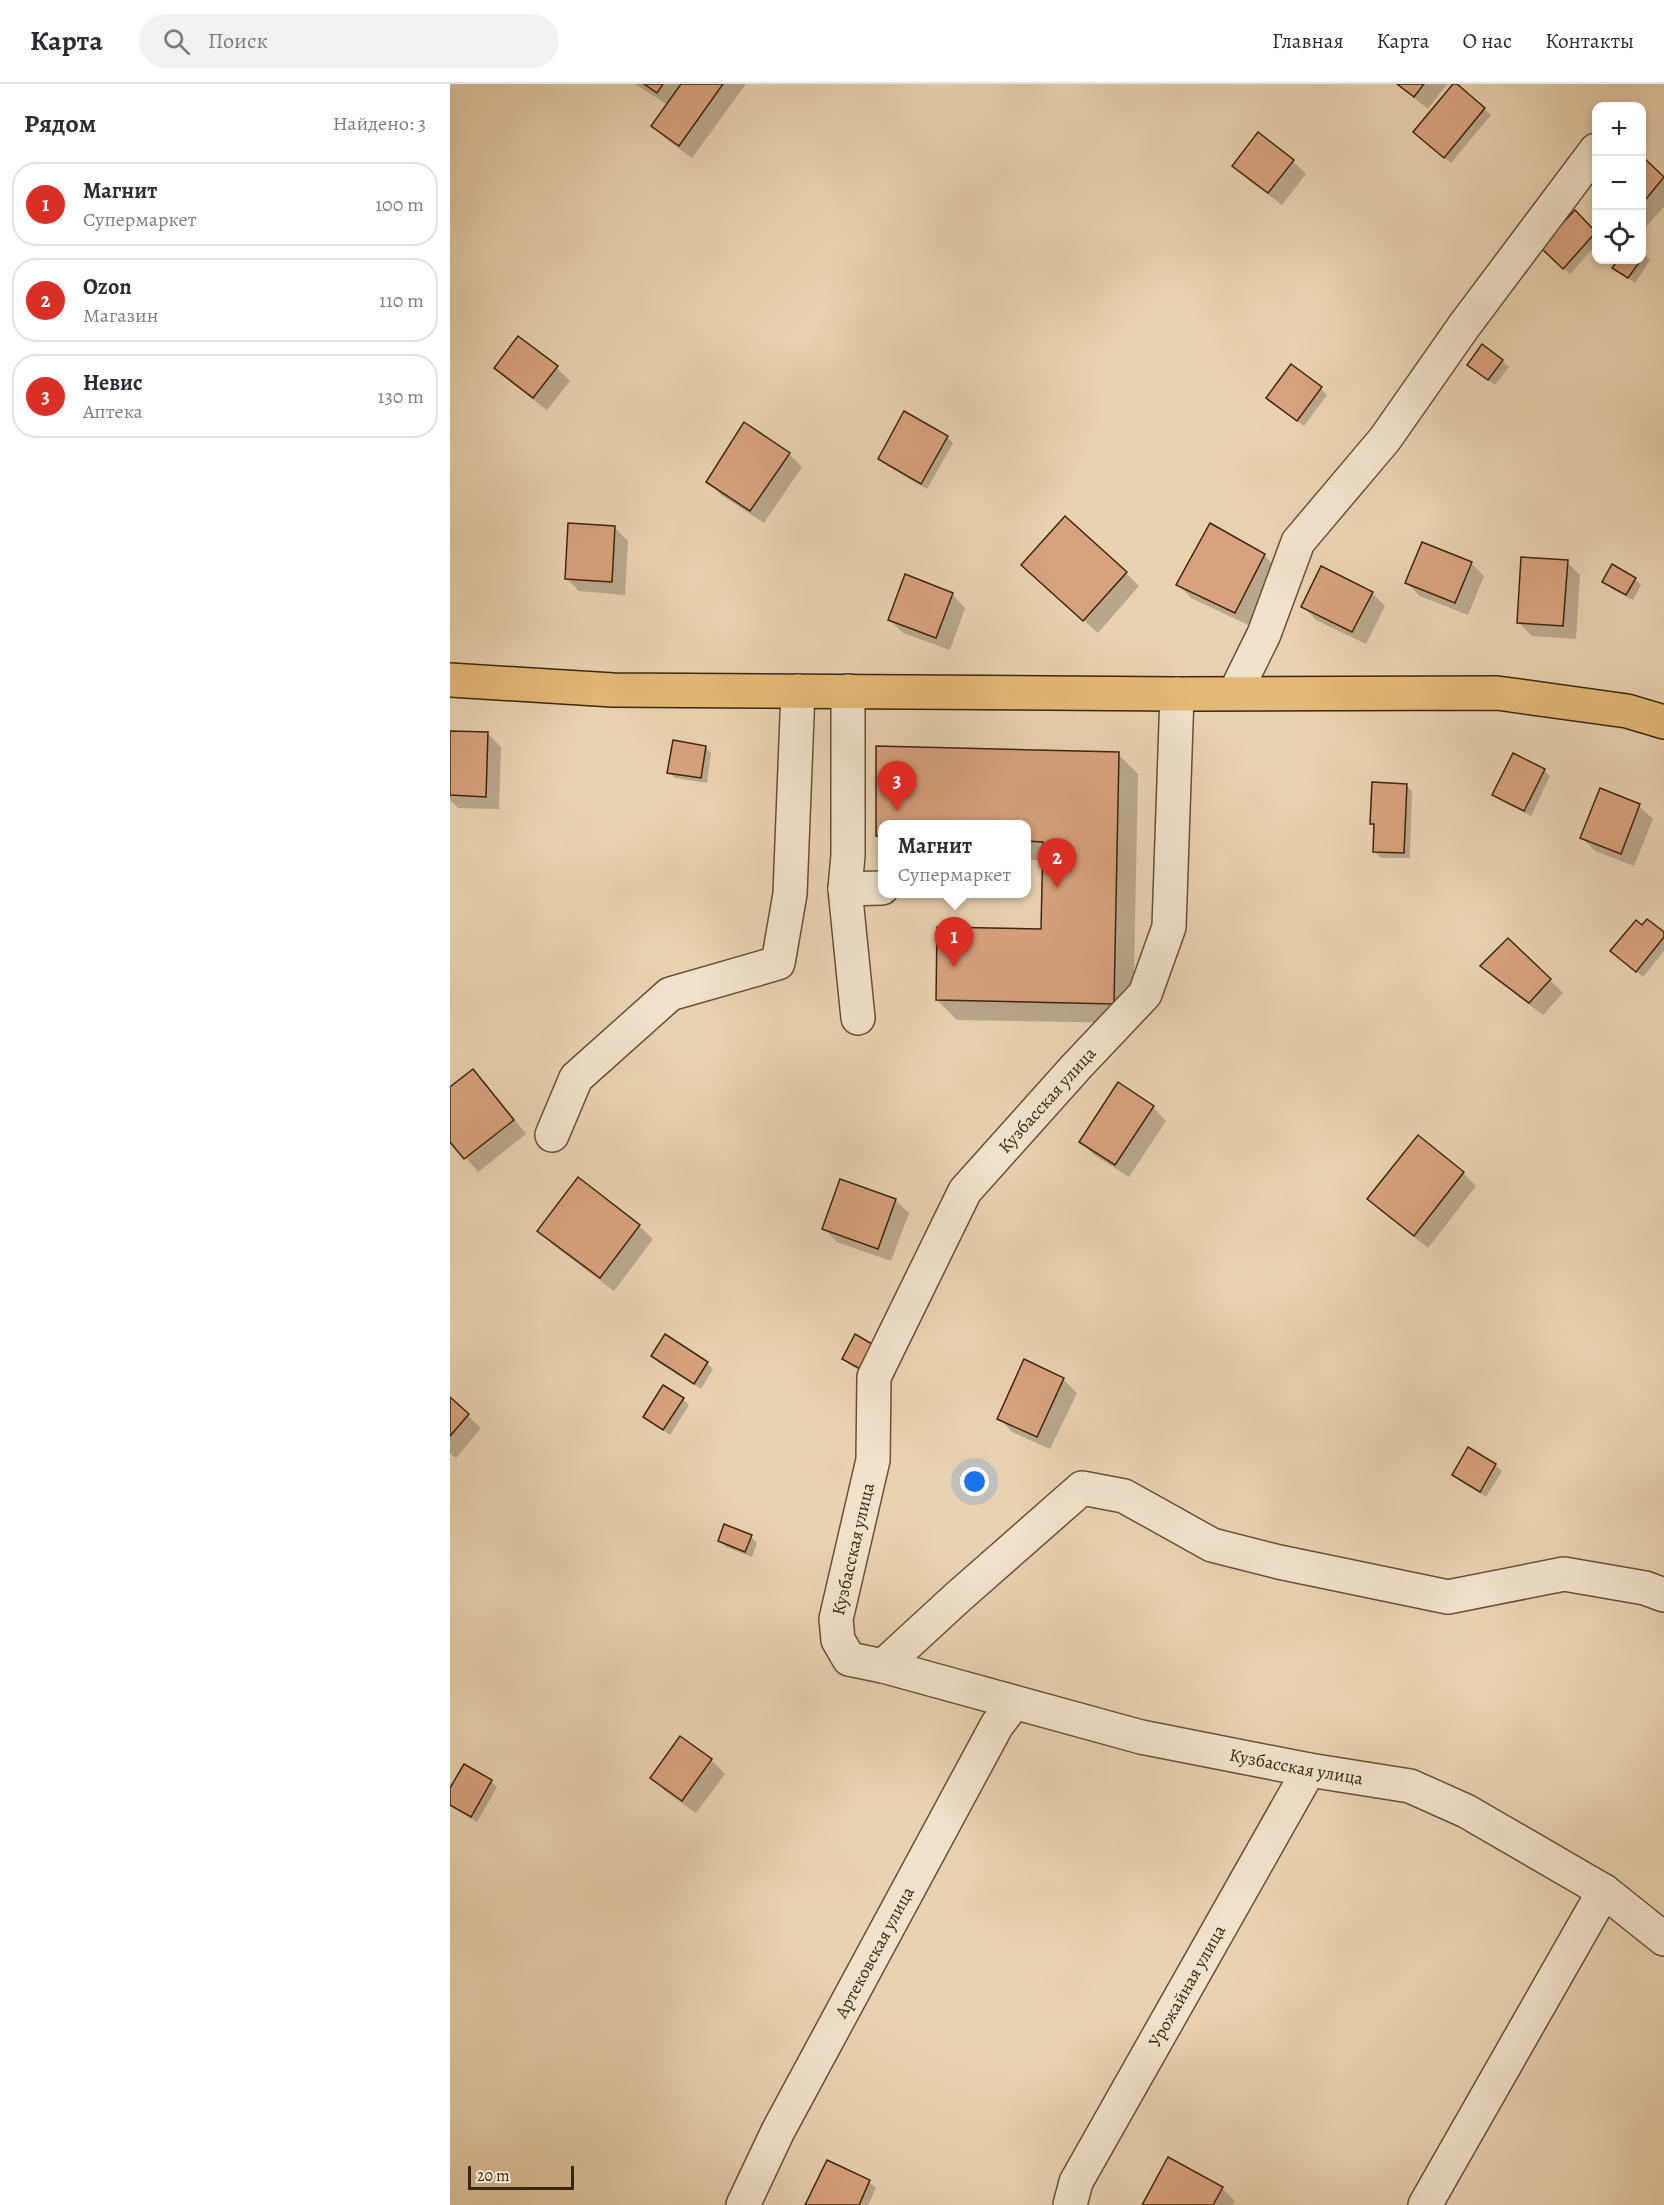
<!DOCTYPE html>
<html lang="ru">
<head>
<meta charset="utf-8">
<style>
	body { margin:0; font-family:Alegreya,serif; background:#f2f2f3; color:#2b2b33 }
	.controls { position:absolute; right:18px; top:18px; display:grid; overflow:hidden; border-radius:12px; box-shadow:0 3px 9px #0003 }
	.controls button { width:54px; height:54px; display:grid; place-items:center; padding:0; border:0; border-bottom:2px solid #e1e1e2; background:#fff; color:#2b2b33; font:30px sans-serif }
	.scale { position:absolute; left:18px; bottom:15px; width:106px; box-sizing:border-box; padding-left:6px; border:3px solid #3d250e; border-top:0; font-size:16px; line-height:21px; white-space:nowrap; color:#3d250e; -webkit-text-stroke:4px #f1e2cc; paint-order:stroke }
	.you { position:absolute; left:525px; top:1398px; width:21px; height:21px; margin:-15px; border:4px solid #fff; border-radius:50%; background:#1a73e8; box-shadow:0 0 0 9px #1a73e833 }
	.badge { display:grid; place-items:center; width:39px; height:39px; border-radius:50%; background:#d93025; color:#fff; font-size:20px; font-weight:700 }
	.pin { position:absolute; translate:-50% -50px; filter:drop-shadow(0 2px 3px #0008) }
	.pin::after { content:''; position:absolute; top:32px; width:21px; height:18px; background:inherit; clip-path:polygon(0 0,100% 0,50% 100%) }
	.popup { position:absolute; left:428px; top:736px; width:153px; height:78px; box-sizing:border-box; display:grid; place-content:center; border-radius:12px; background:#fff; filter:drop-shadow(0 2px 4px #0005); font-size:20px; white-space:nowrap; color:#7c7c81 }
	.popup b { font-size:22px; color:#2b2b33 }
	.popup::after { content:''; position:absolute; left:50%; top:100%; margin-left:-12px; border:12px solid transparent; border-top-color:#fff }
	.list { margin:0; padding:0; list-style:none }
	h2 { display:flex; justify-content:space-between; align-items:center; height:78px; margin:0; padding:0 24px; font-size:26px }
	h2 small { font-size:20px; font-weight:400; color:#7c7c81 }
	.list li { display:grid; grid-template-columns:39px 1fr auto; gap:18px; align-items:center; box-sizing:border-box; height:84px; margin:0 12px 12px; padding:0 12px; border:2px solid #e1e1e2; border-radius:24px }
	.list b { display:block; font-size:22px; white-space:nowrap }
	.list p { margin:0; font-size:20px; white-space:nowrap; color:#7c7c81 }
	.list em { font-size:20px; font-style:normal; color:#7c7c81 }
	.icon { flex:none; width:33px; height:33px; fill:none; stroke:currentColor; stroke-width:2; stroke-linecap:round; stroke-linejoin:round }
	.map { position:relative; flex:none; width:1214px; height:2121px; overflow:hidden }
	header { display:flex; align-items:center; gap:36px; box-sizing:border-box; height:84px; padding:0 30px; background:#fff; border-bottom:2px solid #e1e1e2 }
	header strong { font-size:28px }
	nav { display:flex; gap:33px; margin-inline-start:auto; font-size:21px }
	.search { width:420px; height:54px; background:#f2f2f3; display:flex; align-items:center; gap:15px; box-sizing:border-box; padding:0 21px; border-radius:33px; color:#7c7c81; font-size:22px }
	main { display:flex }
	aside { flex:1; background:#fff }
	.map>svg:first-child { display:block }
	.shadow { fill:#0003 }
	.building { fill:#d8a27e; stroke:#3d250e; stroke-width:1.5 }
	.lines { fill:none; stroke-linecap:round; stroke-linejoin:round }
	.minor-casing { stroke:#685037; stroke-width:36 }
	.major-casing { stroke:#3d250e; stroke-width:36 }
	.minor { stroke:#f1e2cc; stroke-width:33 }
	.major { stroke:#e4b978; stroke-width:33 }
	.labels { text-anchor:middle; dominant-baseline:central; stroke-width:6; stroke-linejoin:round; paint-order:stroke }
	.street-label { font-size:18px; fill:#3d250e; stroke:#f1e2cc }
</style>
</head>
<body>
<header>
<strong>Карта</strong>
<div class="search"><svg class="icon" aria-label="search" viewBox="0 0 24 24"><circle cx="10" cy="10" r="6"/><path d="M15 15l6 6"/></svg>Поиск</div>
<nav><a>Главная</a><a>Карта</a><a>О нас</a><a>Контакты</a></nav>
</header>
<main>
<aside>
<h2>Рядом<small>Найдено: 3</small></h2>
<ul class="list">
<li><span class="badge">1</span><div><b>Магнит</b><p>Супермаркет</p></div><em>100 m</em></li>
<li><span class="badge">2</span><div><b>Ozon</b><p>Магазин</p></div><em>110 m</em></li>
<li><span class="badge">3</span><div><b>Невис</b><p>Аптека</p></div><em>130 m</em></li>
</ul>
</aside>
<div class="map">
<svg width="1214" height="2121" viewBox="0 0 1214 2121">
	<rect width="100%" height="100%" fill="#e9d2b1"/>
	<filter id="stains"><feTurbulence type="fractalNoise" baseFrequency=".00333" numOctaves="4"/><feColorMatrix values="0 0 0 0 .2 0 0 0 0 .09 0 0 0 0 .02 0 0 0 .5 -.17"/></filter>
	<radialGradient id="worn" r=".72"><stop offset=".6" stop-color="#630" stop-opacity="0"/><stop offset="1" stop-color="#630" stop-opacity=".3"/></radialGradient>
	<!-- shadow -->
	<g class="shadow">
		<path d="M185,0H296L242,74L216,55L203,42L218,21Z"/>
		<path d="M947,0H997L978,25Z"/>
		<path d="M1005,1L1041,31L1001,79L971,55Z"/>
		<path d="M1192,74L1214,95V123L1192,147Z"/>
		<path d="M843,77L856,90L832,121L797,95L784,82Z"/>
		<path d="M1125,128L1146,148V161L1120,190L1092,163Z"/>
		<path d="M1192,168L1200,176L1185,199L1164,183L1169,176H1192Z"/>
		<path d="M1052,277L1059,283L1045,301L1026,287Z"/>
		<path d="M46,284H107L120,297L97,326L59,297Z"/>
		<path d="M871,305L877,311L854,342L824,320Z"/>
		<path d="M497,353L503,359L477,405L436,381L429,375Z"/>
		<path d="M339,370L352,383L314,439L271,411L258,397Z"/>
		<path d="M165,444L178,457L175,511L129,507L116,494Z"/>
		<path d="M814,471L827,484L798,541L741,514L728,500Z"/>
		<path d="M1117,478L1130,491L1126,555L1082,552L1068,538Z"/>
		<path d="M1021,479L1034,492L1018,531L970,512L957,499Z"/>
		<path d="M676,489L689,502L648,549L586,494Z"/>
		<path d="M1185,495L1191,501L1183,516L1160,504L1154,497Z"/>
		<path d="M922,509L935,522L916,560L866,536L853,522Z"/>
		<path d="M502,510L515,524L500,566L453,549L440,536Z"/>
		<path d="M0,648L38,650L51,663L49,725L8,724L0,716Z"/>
		<path d="M255,663L261,669L257,699L225,694L219,688Z"/>
		<path d="M427,664L668,670L688,690L683,939L507,936L487,916L593,847L594,776H576V740H432V755L428,751Z"/>
		<path d="M1094,686L1100,692L1081,732L1051,717L1044,711Z"/>
		<path d="M956,701L962,707L960,774H931L925,768V743L922,740Z"/>
		<path d="M1150,706L1189,722L1203,735L1184,782L1145,767L1132,754Z"/>
		<path d="M1192,843L1214,850V867L1193,893L1169,873Z"/>
		<path d="M1032,882L1100,896L1113,909L1093,931L1045,895Z"/>
		<path d="M23,987L36,1000L76,1050L28,1088L0,1055V1005Z"/>
		<path d="M669,1001L703,1023L716,1037L679,1093L644,1071L631,1058Z"/>
		<path d="M968,1053L1013,1089L1026,1102L978,1164L932,1128L919,1115Z"/>
		<path d="M445,1116L459,1129L441,1177L387,1158L374,1145Z"/>
		<path d="M189,1142L203,1155L164,1207L102,1160L89,1147Z"/>
		<path d="M406,1252L423,1294L400,1281L394,1275Z"/>
		<path d="M203,1272L257,1279L263,1285L251,1305L209,1279Z"/>
		<path d="M575,1277L613,1295L627,1309L600,1365L562,1348L549,1334Z"/>
		<path d="M0,1315L31,1344L6,1374L0,1369Z"/>
		<path d="M233,1315L239,1321L220,1351L195,1333Z"/>
		<path d="M1045,1381L1052,1387L1036,1413L1010,1397L1003,1391Z"/>
		<path d="M301,1453L307,1459L302,1473L276,1463L270,1457Z"/>
		<path d="M230,1654L261,1676L275,1690L246,1729L215,1707L202,1694Z"/>
		<path d="M41,1697L47,1703L27,1738L0,1722V1707Z"/>
		<path d="M419,2098L426,2104L418,2121H357Z"/>
		<path d="M772,2104L785,2117L783,2121H694Z"/>
	</g>
	<!-- building -->
	<g class="building">
		<path d="M194,0H213L207,9Z"/>
		<path d="M231,0H273L229,62L201,42Z"/>
		<path d="M947,0H974L964,13Z"/>
		<path d="M1003,0H1007L1035,24L994,74L963,48Z"/>
		<path d="M808,48L844,76L818,109L782,82Z"/>
		<path d="M1192,72L1214,93L1192,120Z"/>
		<path d="M1125,126L1146,148L1113,185L1090,163Z"/>
		<path d="M1168,176H1191L1178,194L1162,184Z"/>
		<path d="M68,252L108,282L83,314L44,284Z"/>
		<path d="M1032,260L1053,276L1038,296L1017,281Z"/>
		<path d="M841,280L872,303L847,337L816,314Z"/>
		<path d="M454,327L498,352L471,400L428,375Z"/>
		<path d="M294,338L340,369L300,427L256,398Z"/>
		<path d="M615,432L677,488L633,537L571,481Z"/>
		<path d="M118,439L165,442L162,498L115,495Z"/>
		<path d="M760,439L815,470L785,529L726,501Z"/>
		<path d="M972,458L1022,478L1005,519L955,499Z"/>
		<path d="M1071,473L1118,476L1113,542L1067,539Z"/>
		<path d="M1162,480L1186,494L1176,511L1152,498Z"/>
		<path d="M871,482L923,508L902,548L851,523Z"/>
		<path d="M455,490L503,509L486,554L438,536Z"/>
		<path d="M0,647L38,648L36,713L0,711Z"/>
		<path d="M223,656L256,662L251,694L217,689Z"/>
		<path d="M426,662L669,668L664,920L486,916L487,843L591,845L593,758L576,757V740H432V752H426Z"/>
		<path d="M1063,669L1095,685L1074,727L1042,711Z"/>
		<path d="M922,698L957,700L954,769L923,768L924,740H920Z"/>
		<path d="M1150,704L1190,720L1171,770L1130,754Z"/>
		<path d="M1197,835L1214,848V853L1186,888L1160,867L1186,836L1192,841Z"/>
		<path d="M1058,854L1101,895L1079,919L1030,882Z"/>
		<path d="M23,985L64,1036L14,1075L0,1058V1003Z"/>
		<path d="M668,998L704,1022L665,1081L629,1058Z"/>
		<path d="M968,1051L1014,1088L964,1152L917,1115Z"/>
		<path d="M128,1093L190,1141L150,1194L87,1147Z"/>
		<path d="M390,1095L446,1115L428,1165L372,1145Z"/>
		<path d="M215,1250L258,1278L244,1300L201,1272Z"/>
		<path d="M405,1250L429,1264L416,1288L392,1275Z"/>
		<path d="M574,1275L614,1294L587,1353L547,1335Z"/>
		<path d="M213,1301L234,1314L213,1346L193,1333Z"/>
		<path d="M0,1313L19,1330L0,1352Z"/>
		<path d="M1018,1363L1046,1380L1030,1408L1002,1391Z"/>
		<path d="M274,1440L302,1451L295,1468L268,1457Z"/>
		<path d="M230,1652L262,1675L232,1717L200,1694Z"/>
		<path d="M14,1680L42,1696L21,1733L0,1721V1704Z"/>
		<path d="M718,2073L773,2103L763,2121H692Z"/>
		<path d="M377,2076L420,2096L409,2121H355Z"/>
	</g>
	<g class="lines">
		<defs>
			<g id="minor">
				<path d="M398,607V771L395,805L408,934"/>
				<path d="M785,609L814,550L848,458L935,355L1014,242L1146,66"/>
				<path id="s1" d="M727,610L719,843L695,910L626,983L515,1107L424,1293L423,1376L386,1535L388,1556L399,1575L433,1582L691,1653L859,1686L960,1702L1016,1727L1154,1807L1214,1855"/>
				<path d="M395,805L432,804"/>
				<path d="M102,1051L126,994L220,910L328,879L340,810L348,607"/>
				<path d="M433,1582L508,1513L632,1404L674,1412L762,1461L829,1478L998,1513L1114,1490L1195,1504L1214,1511"/>
				<path id="s2" d="M293,2121L328,2047L547,1641L563,1620"/>
				<path id="s3" d="M620,2121L626,2098L859,1686"/>
				<path d="M975,2121L1154,1807"/>
			</g>
			<path id="major" d="M0,596L163,606L727,610L1047,609L1177,627L1214,638"/>
		</defs>
		<!-- minor casing -->
		<use href="#minor" class="minor-casing"/>
		<!-- major casing -->
		<use href="#major" class="major-casing"/>
		<!-- minor -->
		<use href="#minor" class="minor"/>
		<!-- major -->
		<use href="#major" class="major"/>
	</g>
	<g class="labels">
		<!-- street labels -->
		<g class="street-label">
			<text transform="translate(597 1016) rotate(-48)">Кузбасская улица</text>
			<text transform="translate(403 1465) rotate(-77)">Кузбасская улица</text>
			<text stroke="none"><textPath href="#s1" startOffset="1528">Кузбасская улица</textPath></text>
			<text stroke="none"><textPath href="#s2" startOffset="285">Артековская улица</textPath></text>
			<text stroke="none"><textPath href="#s3" startOffset="249">Урожайная улица</textPath></text>
		</g>
	</g>
	<rect width="100%" height="100%" filter="url(#stains)"/>
	<rect width="100%" height="100%" fill="url(#worn)"/>
</svg>
<div class="controls">
<button>+</button>
<button>−</button>
<button><svg class="icon" aria-label="locate" viewBox="0 0 24 24"><circle cx="12" cy="12" r="6"/><path d="M12 2v4M12 18v4M2 12h4M18 12h4"/></svg></button>
</div>
<div class="scale">20 m</div>
<div class="you"></div>
<div class="pin badge" style="left:504px;top:883px">1</div>
<div class="popup"><b>Магнит</b>Супермаркет</div>
<div class="pin badge" style="left:607px;top:804px">2</div>
<div class="pin badge" style="left:447px;top:727px">3</div>
</div>
</main>
</body>
</html>
